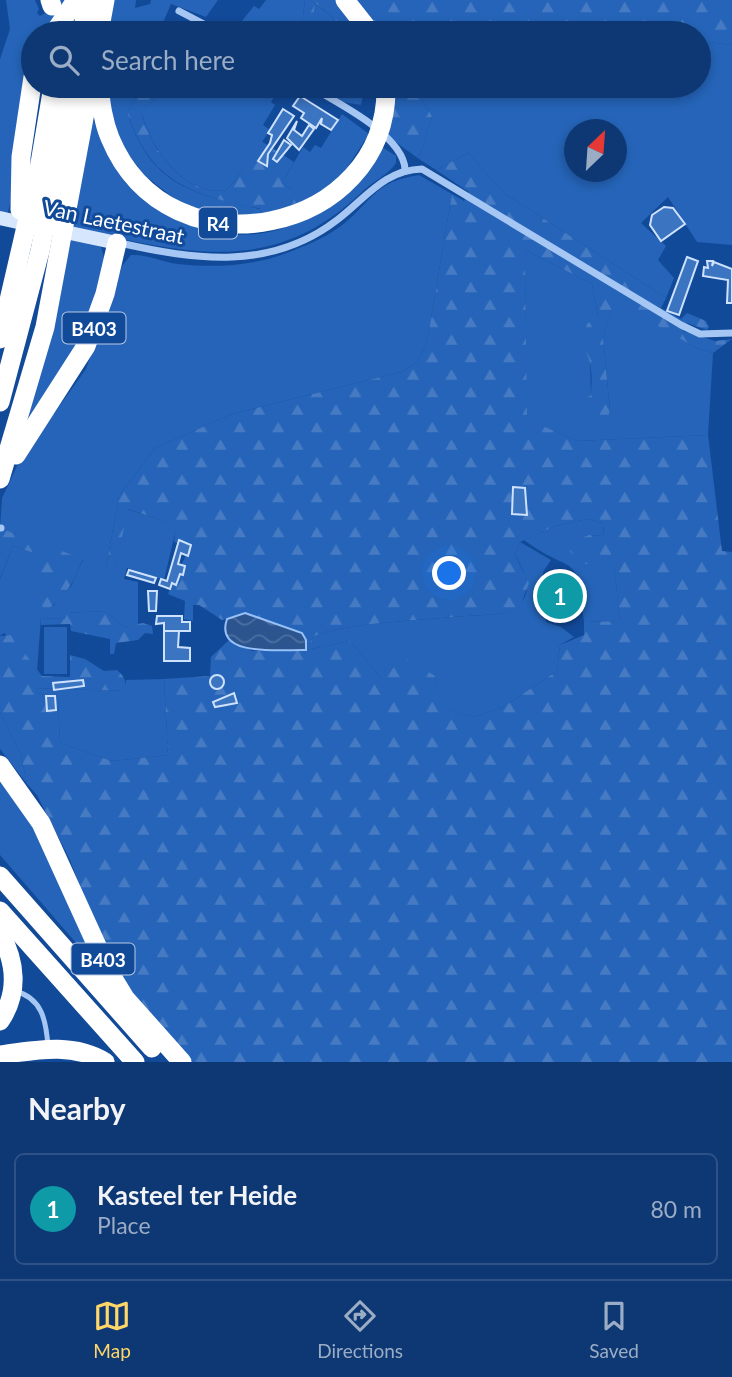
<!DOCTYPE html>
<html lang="en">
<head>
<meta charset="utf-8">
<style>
	body { margin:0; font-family:Lato,sans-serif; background:#173f79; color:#f1f3f6 }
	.compass { position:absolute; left:564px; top:119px; width:63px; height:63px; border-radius:50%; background:#0e3874; box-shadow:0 4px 10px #0003; rotate:25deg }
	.you { position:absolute; left:450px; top:574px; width:24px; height:24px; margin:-18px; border:5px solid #fff; border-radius:50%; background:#1a73e8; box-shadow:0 0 0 10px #1a73e833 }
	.badge { display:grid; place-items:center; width:46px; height:46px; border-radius:50%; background:#ffd768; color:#fff; font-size:23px; font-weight:700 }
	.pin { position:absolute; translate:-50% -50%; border:4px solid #fff; box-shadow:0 2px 7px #0006 }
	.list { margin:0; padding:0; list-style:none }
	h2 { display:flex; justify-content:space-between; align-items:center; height:91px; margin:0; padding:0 28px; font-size:30px }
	h2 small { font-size:23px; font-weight:400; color:#9bacc5 }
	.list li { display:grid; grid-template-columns:46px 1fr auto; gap:21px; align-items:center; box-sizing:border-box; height:112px; margin:0 14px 14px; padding:0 14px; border:2px solid #2e5286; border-radius:10px }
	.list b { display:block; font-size:26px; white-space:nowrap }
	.list p { margin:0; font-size:23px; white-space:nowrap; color:#9bacc5 }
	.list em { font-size:23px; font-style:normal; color:#9bacc5 }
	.icon { flex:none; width:38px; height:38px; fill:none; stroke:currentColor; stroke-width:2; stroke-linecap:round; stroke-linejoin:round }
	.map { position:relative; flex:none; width:732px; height:1062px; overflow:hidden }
	.search { position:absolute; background:#0e3874; box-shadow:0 4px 10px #0003; left:21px; right:21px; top:21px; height:77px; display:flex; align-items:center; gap:18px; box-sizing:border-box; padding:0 24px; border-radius:38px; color:#9bacc5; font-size:26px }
	.sheet { height:217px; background:#0e3874 }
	nav { display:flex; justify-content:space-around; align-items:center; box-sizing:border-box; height:98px; border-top:2px solid #2e5286; background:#0e3874; font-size:19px; color:#9bacc5 }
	nav a { display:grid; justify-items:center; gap:4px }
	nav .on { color:#ffd768 }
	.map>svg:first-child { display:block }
	.grass { fill:#2564b8; fill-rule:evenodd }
	.forest { fill:url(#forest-firs); fill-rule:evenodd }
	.water { fill:url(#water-waves); stroke:#98c1f7; stroke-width:2 }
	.building { fill:#3b74c1; stroke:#cee2fd; stroke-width:2 }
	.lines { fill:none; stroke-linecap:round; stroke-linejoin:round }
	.lane { stroke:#a6c7f4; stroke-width:5 }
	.street { stroke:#a6c7f4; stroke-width:7 }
	.secondary { stroke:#d5e6fd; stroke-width:14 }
	.highway { stroke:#fff; stroke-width:19 }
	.labels { text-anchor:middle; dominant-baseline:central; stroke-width:6; stroke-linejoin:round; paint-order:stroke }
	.shield { fill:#124a9a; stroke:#b8c9e1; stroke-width:2 }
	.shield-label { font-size:19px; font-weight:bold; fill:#fff }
	.street-label { font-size:21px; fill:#fff; stroke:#124a9a }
</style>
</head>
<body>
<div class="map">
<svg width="732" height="1062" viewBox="0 0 732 1062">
	<defs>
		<pattern id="forest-firs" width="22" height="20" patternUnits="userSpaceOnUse" patternTransform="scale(1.75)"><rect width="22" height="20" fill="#2564b8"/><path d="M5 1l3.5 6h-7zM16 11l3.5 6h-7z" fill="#467bc3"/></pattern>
		<pattern id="water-waves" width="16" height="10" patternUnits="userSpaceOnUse" patternTransform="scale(1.75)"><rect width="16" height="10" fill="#2c5590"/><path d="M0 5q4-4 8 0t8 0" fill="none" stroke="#4c6ea1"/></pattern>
	</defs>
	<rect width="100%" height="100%" fill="#124a9a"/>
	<!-- grass -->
	<g class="grass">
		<path d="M6,0H35L39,9L37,13L40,16L52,9L58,0H66L43,33H33V50L25,75L12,197L7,215L0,213V59L10,29Z"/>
		<path d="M114,0H136L135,8L150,4L151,0H218L206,17L171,4L162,25L171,33H109Z"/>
		<path d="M266,0H305L301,33L233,32L254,6L259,9Z"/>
		<path d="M314,3L331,16L346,33H311Z"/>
		<path d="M503,22L636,33H435L446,23Z"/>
		<path d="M699,41L732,45V245L697,242L668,197L641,223L666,246L658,260L674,278L666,298L504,193L468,153L436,170L419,159L432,116L414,86H699ZM574,130H616V172H574Z"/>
		<path d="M103,86H152L139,92L127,112C151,186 191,193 259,209L291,189L282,183L303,147L310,152L315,145L321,148L342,114L369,134L339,180L279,215L193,213L126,161Z"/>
		<path d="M169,86H260L275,95L271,102L275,105L263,125L270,130L262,142L258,140L236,180L226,190C184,197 151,148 142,114L146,106Z"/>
		<path d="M316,86H365L361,105L343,102Z"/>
		<path d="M91,117C105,137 109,163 126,183C170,231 248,253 307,217C330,203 361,166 382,147L396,156V163C389,174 374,181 364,190C272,280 183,252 72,228Z"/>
		<path d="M419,175L452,194L427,342L417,363L401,372L232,414L155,448L119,496L106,567L115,569L127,509L177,525L164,580L127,568L124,579L138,582V625L124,627L105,611L67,613L66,619L41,618L37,671L25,654L4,633L0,636V579L13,546L41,555L39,602L53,606L71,586L83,560L0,528L2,498L18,464L86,369L122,266L131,255C148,254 162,262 178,264C212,268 252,266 284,254C303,247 325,238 341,226C374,200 373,182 419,175Z"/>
		<path d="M72,238L101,247L106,264L84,335L27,422Z"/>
		<path d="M525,250L592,284L598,316L590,357L591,395L610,410L603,338L615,300L696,348L713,353L708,435L577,441L526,419Z"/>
		<path d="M586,519L603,523L604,536L589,535L585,564H614L620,621L584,622C577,547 575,578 524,540L553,527Z"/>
		<path d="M520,542L551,560L543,572L546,622L561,627L574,637L560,645L557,671L503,707L475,717L441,709L435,676L381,678L350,641L312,649V638C330,622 472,617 506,613C536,599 529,579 515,555Z"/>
		<rect x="44" y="627" width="23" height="47"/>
		<path d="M164,679L168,755L112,761L60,743L58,699L38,693L32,688L125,691L126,680Z"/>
		<path d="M0,712L21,755L27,784L0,749Z"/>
		<path d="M0,777L37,830L97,967L0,855Z"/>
	</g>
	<!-- forest -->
	<g class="forest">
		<path d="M305,0H336L363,33H346L331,16L315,3L311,33H301Z"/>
		<path d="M356,0H732V45L699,41V33C614,33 531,22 447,23L435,33H381Z"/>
		<path d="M152,86H169L146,106L142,115C151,148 184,197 226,190L236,180L258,139L294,162L282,183L291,189L296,203C277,212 257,209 237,204C178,190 147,172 127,112L139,92Z"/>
		<path d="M393,86H414L432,116L419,159L386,135Z"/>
		<path d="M468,153L504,193L666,298L661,308L681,319L687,313L706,321L709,327L707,330L687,323L683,331L715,341L732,339L713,353L696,348L615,301L603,338L610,410L605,425L598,428L584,421L581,402L591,395C592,375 593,360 581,344L587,324L598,316L592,284L525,250L527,419L577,441L708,435L722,551L732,552V1062H187L122,988L105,954L70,860L37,795L27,784L21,755L0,712V636L11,635L42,676L70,677V655L85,659L104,671L117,670C125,677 126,681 126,691L33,688L38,693L58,699L60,743L112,761L168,755L164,679L210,676L211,657L230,639L252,651L306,649L302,633L245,613L222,620L199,605H193V621L184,619L185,601L168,594L190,546L174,542L176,525L128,509L115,570L106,567L119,496L155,448L232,414L401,372L417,363L427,342L452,194L464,201L469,192L436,170ZM586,519L603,523L604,536L589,535L570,543V552L585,564L614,565L620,621L584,622V635L560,645L557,671L503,707L475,717L442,709L435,676L406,658L381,678L350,641L312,649V638C330,622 472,617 506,613L520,607L529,583L515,555L520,542L553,527Z"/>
		<path d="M0,528L83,559C74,581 66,598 46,610L38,602L40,555L13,546L0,578Z"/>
		<path d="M105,611L124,627L143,623L152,626L153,634L145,633L138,640L116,643L114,654H110V639L71,631L70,624L41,625V618L65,619L67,613Z"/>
	</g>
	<!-- water -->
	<path class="water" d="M245,613L302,633L306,640V650C286,649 213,659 227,619Z"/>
	<!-- building -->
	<g class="building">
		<path d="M300,96L338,120L331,130L321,124L322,118L316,128L301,118L304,113L293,106Z"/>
		<path d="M283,109L294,116L268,154L267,166L258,161L270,143L272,135L268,133Z"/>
		<path d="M297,121L294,130L302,136L309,125L314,129L299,150L287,138Z"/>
		<path d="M284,140L291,145L277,162L273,159Z"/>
		<path d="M664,207L673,208L685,224L661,241L650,225L652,215Z"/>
		<path d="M687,257L698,261L679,315L667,311Z"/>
		<path d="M707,261H713L712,266L714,262L732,269V303H727L728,280L703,276L704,267L708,268Z"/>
		<path d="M513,487L525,488L527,515L512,514Z"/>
		<path d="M179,540L191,545L188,556L181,553L178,564L185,566L183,575L180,574L176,585L172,583L170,589L159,585L161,579L167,581Z"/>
		<path d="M129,570L156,578L154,583L127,575Z"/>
		<path d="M568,574L570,590L567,593H570L572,615L551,617L553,600H550L549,588L553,575Z"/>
		<path d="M148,591H157L156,611H149Z"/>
		<path d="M157,616H182V622H190V631H164V623L156,624Z"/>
		<path d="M164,631H179L178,647L190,648V661H164Z"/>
		<circle cx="217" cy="682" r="7"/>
		<path d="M83,680L84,686L54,690L53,683Z"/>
		<path d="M234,693L237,703L215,707L213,702Z"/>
		<path d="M46,696H55L56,710L47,711Z"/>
	</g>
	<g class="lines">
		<!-- lane -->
		<path class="lane" d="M15,991C42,998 46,1020 48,1046"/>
		<!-- street -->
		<g class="street">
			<path d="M179,11L221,33"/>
			<path d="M309,86C336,102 403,135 405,169"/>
			<path d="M120,243C195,260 271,271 337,220C366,198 384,170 422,169L681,325L700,334L732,333"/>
			<path d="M0,528H1"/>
		</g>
		<!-- secondary -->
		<g class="secondary">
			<path d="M0,218L36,226"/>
			<path d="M56,230L117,243"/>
		</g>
		<!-- highway -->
		<g class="highway">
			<path d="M50,0L52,6"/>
			<path d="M345,0L371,33"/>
			<path d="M54,33L76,0"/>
			<path d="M82,33L88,0"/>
			<path d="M99,33L105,0"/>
			<path d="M99,86C101,104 103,121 110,138C169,281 389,233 386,86"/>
			<path d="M20,210L21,157L33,77"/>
			<path d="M0,339L38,175L53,86"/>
			<path d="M0,402L40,251L72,86"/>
			<path d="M16,455L86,346L105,294L117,243"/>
			<path d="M0,479L45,327L90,86"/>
			<path d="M0,765L41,823L108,970L125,998L182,1062"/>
			<path d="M0,876L152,1048"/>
			<path d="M0,911L135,1062"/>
			<path d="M0,933C16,962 19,993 0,1021"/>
			<path d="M0,1055C35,1050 73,1042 105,1062"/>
		</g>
	</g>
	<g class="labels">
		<!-- shield labels -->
		<g class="shield">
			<rect x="199" y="207.5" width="38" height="31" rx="5"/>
			<rect x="62.5" y="312.5" width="63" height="31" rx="5"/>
			<rect x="71.5" y="943.5" width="63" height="31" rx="5"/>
		</g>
		<g class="shield-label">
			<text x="218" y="223">R4</text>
			<text x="94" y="328">B403</text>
			<text x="103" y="959">B403</text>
		</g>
		<!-- street labels -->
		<g class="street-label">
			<text transform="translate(114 221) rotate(12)">Van Laetestraat</text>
		</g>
	</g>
</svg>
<svg class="compass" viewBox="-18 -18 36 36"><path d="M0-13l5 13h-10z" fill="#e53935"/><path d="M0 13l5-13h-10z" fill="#9bacc5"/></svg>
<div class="you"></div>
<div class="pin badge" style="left:560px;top:596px;background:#0f9aa8">1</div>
<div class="search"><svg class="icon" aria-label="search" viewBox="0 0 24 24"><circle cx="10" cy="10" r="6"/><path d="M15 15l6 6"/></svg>Search here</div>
</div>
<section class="sheet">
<h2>Nearby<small></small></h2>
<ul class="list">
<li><span class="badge" style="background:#0f9aa8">1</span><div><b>Kasteel ter Heide</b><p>Place</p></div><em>80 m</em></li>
</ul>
</section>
<nav>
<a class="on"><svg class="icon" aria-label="map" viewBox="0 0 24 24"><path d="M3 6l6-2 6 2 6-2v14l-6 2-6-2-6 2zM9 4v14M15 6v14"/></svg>Map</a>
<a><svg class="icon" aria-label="directions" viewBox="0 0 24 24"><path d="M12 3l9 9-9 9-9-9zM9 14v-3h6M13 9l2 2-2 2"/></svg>Directions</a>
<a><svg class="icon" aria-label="saved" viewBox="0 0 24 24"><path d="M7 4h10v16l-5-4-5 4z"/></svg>Saved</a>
</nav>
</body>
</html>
